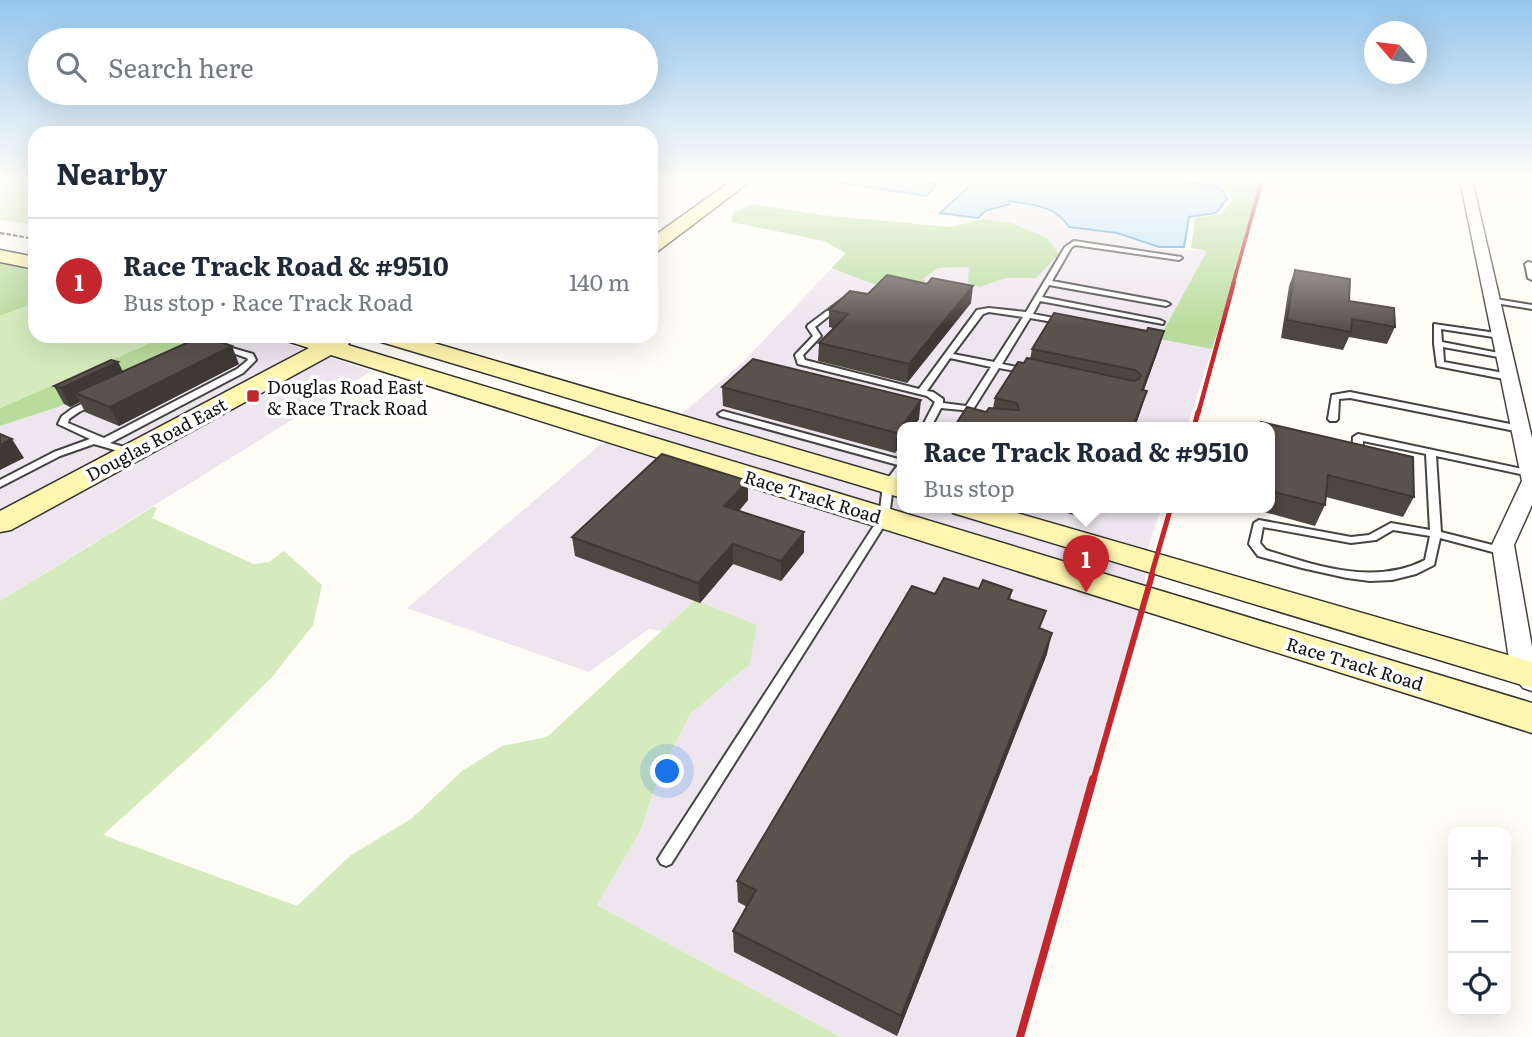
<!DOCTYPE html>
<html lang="en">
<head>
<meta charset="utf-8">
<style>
	body { margin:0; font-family:Literata,serif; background:#f2f2f3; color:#1f2937 }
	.controls { position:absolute; right:21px; bottom:21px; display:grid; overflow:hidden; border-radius:14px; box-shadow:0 7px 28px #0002 }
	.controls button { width:63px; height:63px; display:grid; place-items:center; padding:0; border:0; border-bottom:2px solid #e0e1e3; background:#fff; color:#1f2937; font:35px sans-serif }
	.compass { position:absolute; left:1364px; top:21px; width:63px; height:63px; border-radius:50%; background:#fff; box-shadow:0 7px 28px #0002; rotate:298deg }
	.you { position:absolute; left:668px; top:772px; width:24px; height:24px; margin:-18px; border:5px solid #fff; border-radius:50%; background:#1a73e8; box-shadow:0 0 0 10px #1a73e833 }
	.badge { display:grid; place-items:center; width:46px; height:46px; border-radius:50%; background:#c4262e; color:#fff; font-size:23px; font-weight:700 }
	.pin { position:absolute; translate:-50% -58px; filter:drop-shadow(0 2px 4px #0008) }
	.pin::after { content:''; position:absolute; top:37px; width:24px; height:21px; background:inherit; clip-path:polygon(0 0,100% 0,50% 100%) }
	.popup { position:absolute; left:897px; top:422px; width:378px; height:91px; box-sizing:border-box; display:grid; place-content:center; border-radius:14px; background:#fff; filter:drop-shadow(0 2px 5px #0005); font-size:23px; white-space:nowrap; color:#747a83 }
	.popup b { font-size:26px; color:#1f2937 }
	.popup::after { content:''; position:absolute; left:50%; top:100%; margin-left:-14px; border:14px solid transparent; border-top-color:#fff }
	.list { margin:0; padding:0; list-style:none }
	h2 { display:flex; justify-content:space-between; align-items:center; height:91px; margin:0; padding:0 28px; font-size:30px }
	h2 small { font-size:23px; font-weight:400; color:#747a83 }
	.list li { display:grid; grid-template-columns:46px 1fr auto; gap:21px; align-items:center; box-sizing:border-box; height:126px; padding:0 28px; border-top:2px solid #e0e1e3 }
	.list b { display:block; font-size:26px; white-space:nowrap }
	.list p { margin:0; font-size:23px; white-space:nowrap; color:#747a83 }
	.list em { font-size:23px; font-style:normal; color:#747a83 }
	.icon { flex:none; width:38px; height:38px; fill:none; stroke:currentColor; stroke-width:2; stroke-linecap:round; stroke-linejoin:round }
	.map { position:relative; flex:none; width:1532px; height:1037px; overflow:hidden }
	.search { position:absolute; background:#fff; box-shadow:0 7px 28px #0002; left:28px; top:28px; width:630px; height:77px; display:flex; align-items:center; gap:18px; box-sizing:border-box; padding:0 24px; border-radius:38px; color:#747a83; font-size:26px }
	.panel { position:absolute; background:#fff; box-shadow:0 7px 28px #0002; left:28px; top:126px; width:630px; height:217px; border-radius:21px }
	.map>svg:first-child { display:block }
	.industrial { fill:#eee6ef }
	.green { fill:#d5ebbd }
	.forest { fill:#b9dc9c }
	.water { fill:#b9e0f7; stroke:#3f96cf; stroke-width:2 }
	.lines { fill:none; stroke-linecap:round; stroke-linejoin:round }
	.lane-casing { stroke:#444; stroke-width:4 }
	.street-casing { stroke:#444; stroke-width:3 }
	.secondary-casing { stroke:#333; stroke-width:3 }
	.path { stroke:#333; stroke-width:2; stroke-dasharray:4.5 2; stroke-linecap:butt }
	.lane { fill:#fff; fill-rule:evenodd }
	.street { fill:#fff; fill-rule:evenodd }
	.secondary { fill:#fff6b0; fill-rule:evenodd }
	.rail-far4 { stroke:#c4262e; stroke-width:3.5 }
	.rail-far3 { stroke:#c4262e; stroke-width:4.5 }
	.rail-far2 { stroke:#c4262e; stroke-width:5 }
	.rail-far1 { stroke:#c4262e; stroke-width:6 }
	.rail { stroke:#c4262e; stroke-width:8 }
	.wall { fill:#4d4742 }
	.shaded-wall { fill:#3f3936 }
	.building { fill:#5a524d; stroke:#3f3936; stroke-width:2 }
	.poi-dot { fill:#c4262e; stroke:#fff; stroke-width:2.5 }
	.labels { text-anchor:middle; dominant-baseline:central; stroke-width:7; stroke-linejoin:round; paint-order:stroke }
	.poi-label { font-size:18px; fill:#111; stroke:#fff; text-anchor:start }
	.street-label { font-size:18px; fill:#111; stroke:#fff }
</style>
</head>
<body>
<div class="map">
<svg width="1532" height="1037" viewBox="0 0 1532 1037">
	<rect width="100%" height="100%" fill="#fffdf5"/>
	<!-- industrial -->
	<g class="industrial">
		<path d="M1015,204L1038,207L1056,215L1065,228L1113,234L1159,249L1208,251L1159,339L1212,349L1187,427H902V483L678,417L744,361L832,268L873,284L923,295L922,279L938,268L969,267L980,287L1006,278H1036L1011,223L983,219L990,212Z"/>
		<path d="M208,336H263L310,351L0,516V426L58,407Z"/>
		<path d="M323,355L371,371L0,601V530Z"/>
		<path d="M668,425L902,496V507H942L1145,568V591L635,435Z"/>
		<path d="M609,442L1145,613L1023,1037H841L597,905L641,830L660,773L691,713L750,664L695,600L662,631L649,629L589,672L407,608L600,445Z"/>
		<path d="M985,507H1161L1146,554Z"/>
	</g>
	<!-- green -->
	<g class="green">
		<path d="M0,180H35V225L0,220Z"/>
		<path d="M35,303V336H157L155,341L0,408V316Z"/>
		<path d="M153,507L157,508L152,518L254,564L269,562L284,551L322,585L313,625L272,677L205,743L103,835L297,906L351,855L411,819L462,771L502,746L547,737L695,600L757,625L750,664L691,713L660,773L641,830L597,905L841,1037H0V601Z"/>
	</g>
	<!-- forest -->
	<g class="forest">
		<path d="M1219,180H1266L1212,349L1159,339L1207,251L1191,248L1195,218L1221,214L1233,200L1229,192L1210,184Z"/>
		<path d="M753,204L821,215L950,227L983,219L1011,223L1047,238L1059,254L1036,278H1006L980,287L968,283L969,267L938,268L923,279L933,290C909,302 856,277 832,268L846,253L824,241L731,222L733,213Z"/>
		<path d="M0,261L35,269V303L0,316Z"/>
		<path d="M157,336H208L58,407L0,426V408L155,341Z"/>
	</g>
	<!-- water -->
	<g class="water">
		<path d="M823,180H911L937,184L926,196Z"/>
		<path d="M976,180H1173L1214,186L1224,192L1227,199L1216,213L1189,217L1184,247H1159L1117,233L1069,227C1055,205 1033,205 1009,201L1010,204L985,211L978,218L940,213Z"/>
	</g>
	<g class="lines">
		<defs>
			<g id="lane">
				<path d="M1074,241L1181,257L1182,258L1179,260L1075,245L1071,248L1052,281L1166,302L1170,304L1166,306L1049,285L1042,297L1160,320L1164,322L1163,324L1040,301L1033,314L1064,320L1068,322L1064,324L1030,318L1002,364L1027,369V373L999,368L972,411L941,408L931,427H922L935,402L927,396L798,364L795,355L813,336L807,327L808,325L840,301H843V305L815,327L821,336L803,355L805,360L919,389L977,310L989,308L1026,312L1065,247ZM989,312L1023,317L994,362L953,354L983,314ZM950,358L991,367L966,406L943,403V399L933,392L927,391Z"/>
				<path d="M1528,262L1532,263V280L1528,278L1525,264Z"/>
				<path d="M1489,298L1532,305V309L1489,302Z"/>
				<path d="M1434,324L1503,334L1504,336L1500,338L1441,329L1442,342L1504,354L1508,356L1504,358L1443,347L1444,362L1509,374L1513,377L1509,380L1437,366L1434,344Z"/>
				<path d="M206,346H225L253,354L256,360L243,373L110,443L135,450L137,452L135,454L132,455L94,444L60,456L0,487V480L54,452L90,439L58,424L62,416L73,408ZM210,350H224L247,358L248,360L237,369L104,438L68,423L69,419L79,412Z"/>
				<path d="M1350,392L1520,426L1525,429L1520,432L1350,398L1339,399L1338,419L1336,421H1330L1328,419L1332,395Z"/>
				<path d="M723,411L902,460V472L893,485L889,518L671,864L666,866L661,864L658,859L661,854L879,518L883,485L898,465L720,416L718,414Z"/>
				<path d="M1358,434L1532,471V475L1530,476L1436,456L1441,532L1508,549L1509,551L1508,553L1504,555L1440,538L1434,565L1416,574L1392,580L1370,581L1347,578L1302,568L1258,556L1249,544L1254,523L1259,520L1351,537L1369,535L1391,523L1430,530L1426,454L1363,441L1362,457L1357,460L1354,459L1352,457L1353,437ZM1263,527L1351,543L1376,540L1393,530L1430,536L1425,560C1374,586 1317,566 1266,550L1260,543Z"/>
				<path d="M1060,507C1070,507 1081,506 1089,513L1084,516L1061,509Z"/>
			</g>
			<path id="street" d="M1460,180H1472L1532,438V505L1514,545L1532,647V691L1523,688L1511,673L1492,545L1522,481Z"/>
			<g id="secondary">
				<path d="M733,180H752L658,251L651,253V238Z"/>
				<path d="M0,250L35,257V269L0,262Z"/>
				<path d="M284,336H347L350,341L348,345L1532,703V733L331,355L11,530L0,532V511L309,348L287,341Z"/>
				<path d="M375,336H410L902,480V498L378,341Z"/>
				<path d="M949,507H996L1532,662V688L953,513Z"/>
			</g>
		</defs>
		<!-- lane casing -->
		<use href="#lane" class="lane-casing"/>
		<!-- street casing -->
		<use href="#street" class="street-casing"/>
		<!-- secondary casing -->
		<use href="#secondary" class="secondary-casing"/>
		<!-- path -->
		<path class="path" d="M0,233L35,239"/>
		<!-- lane -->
		<use href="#lane" class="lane"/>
		<!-- street -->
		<use href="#street" class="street"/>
		<!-- secondary -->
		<use href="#secondary" class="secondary"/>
		<!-- rail-far4 -->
		<path class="rail-far4" d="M1233,284L1262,180"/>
		<!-- rail-far3 -->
		<path class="rail-far3" d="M1198,414L1234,282"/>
		<!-- rail-far2 -->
		<g class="rail-far2">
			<path d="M1194,427L1198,412"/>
			<path d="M1151,576L1171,507"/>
		</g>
		<!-- rail-far1 -->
		<path class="rail-far1" d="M1093,781L1152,575"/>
		<!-- rail -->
		<path class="rail" d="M1020,1037L1093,779"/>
	</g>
	<!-- wall -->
	<g class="wall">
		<path d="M1295,270L1395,327L1387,344L1349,337L1343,350L1281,338L1289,286Z"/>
		<path d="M868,294L971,303L907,383L818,361L819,343L833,328L829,327V310Z"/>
		<path d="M1159,348L1144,390L1147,391L1135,427H954L993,408L995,398L1024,363L1030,359L1032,349Z"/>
		<path d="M118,362L123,372L239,364L119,426L85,412L80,402L70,407L64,404L54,386Z"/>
		<path d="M722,387L919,419L895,453L723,406Z"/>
		<path d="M1261,422L1414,497L1403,517L1326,497L1325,505L1315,526L1246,507H1270V427H1260Z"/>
		<path d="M748,500L739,511L804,532V552L781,581L733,564L700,603L575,556L572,537Z"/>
		<path d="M979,589L1012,590L1010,600L1041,629L1047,654L897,1036L734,952L733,931L747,907L738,902L737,881L935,594Z"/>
	</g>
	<!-- shaded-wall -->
	<g class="shaded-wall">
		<path d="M973,286L971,303L907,383L909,364Z"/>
		<path d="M1164,331L1159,348L1137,409L1142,390Z"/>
		<path d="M232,346L239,364L119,426L110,407Z"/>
		<path d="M118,362L127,380L75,393L80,402L70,407L61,388Z"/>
		<path d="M1147,391L1141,410L1135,427H1133Z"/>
		<path d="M921,400L919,419L913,427H902V442L895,453L897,433Z"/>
		<path d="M12,439L24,458L0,470V445Z"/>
		<path d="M748,481V500L725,526L724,506Z"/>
		<path d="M804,532V552L781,581V561Z"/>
		<path d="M733,544V564L700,603L698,583Z"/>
		<path d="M1052,633L1047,654L897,1036L901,1016Z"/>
	</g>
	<!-- building -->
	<g class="building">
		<path d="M1295,270L1350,279L1349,301L1394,308L1395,327L1352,319L1351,332L1287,320Z"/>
		<path d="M887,275L927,284L932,278L973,286L909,364L819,343L848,314L829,310L850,291L868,294Z"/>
		<path d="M1054,313L1147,331L1148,328L1164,331L1142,390L1147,391L1133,426L1128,424L1127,427H954L967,407L986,412L989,408L1019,410L1017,403L995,398L1018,362L1024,363L1027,358L1134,381L1139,379L1141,375L1135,370L1032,349Z"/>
		<path d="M202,336L232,346L110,407L75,393Z"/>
		<path d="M753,359L921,400L897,433L722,387Z"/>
		<path d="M111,360L118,362L61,388L54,386Z"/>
		<path d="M1261,422L1413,457L1414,497L1328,475L1325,505L1270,491V427H1260Z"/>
		<path d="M0,434L12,439L0,445Z"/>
		<path d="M662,454L748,481L724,506L804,532L781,561L733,544L698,583L572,537Z"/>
		<path d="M944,578L979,589L983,580L1012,590L1008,599L1046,611L1039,628L1052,633L901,1016L733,931L756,890L737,881L912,586L935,594Z"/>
	</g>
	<!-- sky -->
	<linearGradient id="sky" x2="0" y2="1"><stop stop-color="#95c6ee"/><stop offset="0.55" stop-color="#fffefa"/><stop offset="1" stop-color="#fffefa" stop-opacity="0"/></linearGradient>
	<rect width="1532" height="326" fill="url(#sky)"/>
	<!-- markers -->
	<rect class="poi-dot" x="246" y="389" width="14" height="14" rx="3.5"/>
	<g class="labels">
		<!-- poi labels -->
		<g class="poi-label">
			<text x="267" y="386">Douglas Road East<tspan x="267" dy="21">&amp; Race Track Road</tspan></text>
		</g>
		<!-- street labels -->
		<g class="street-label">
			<text transform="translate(156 439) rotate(-28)">Douglas Road East</text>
			<text transform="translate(813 496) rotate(17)">Race Track Road</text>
			<text transform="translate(1355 663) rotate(17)">Race Track Road</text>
		</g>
	</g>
</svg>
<div class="controls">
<button>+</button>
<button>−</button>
<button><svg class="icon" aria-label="locate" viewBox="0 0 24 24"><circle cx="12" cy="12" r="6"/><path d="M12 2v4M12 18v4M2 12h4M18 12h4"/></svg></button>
</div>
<svg class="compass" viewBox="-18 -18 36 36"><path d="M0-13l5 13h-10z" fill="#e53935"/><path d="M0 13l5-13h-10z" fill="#747a83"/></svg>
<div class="you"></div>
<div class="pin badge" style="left:1086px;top:593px">1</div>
<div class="popup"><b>Race Track Road &amp; #9510</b>Bus stop</div>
<div class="search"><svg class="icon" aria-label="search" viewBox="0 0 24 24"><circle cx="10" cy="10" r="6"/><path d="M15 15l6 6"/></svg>Search here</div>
<section class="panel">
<h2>Nearby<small></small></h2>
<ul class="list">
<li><span class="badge">1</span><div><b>Race Track Road &amp; #9510</b><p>Bus stop · Race Track Road</p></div><em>140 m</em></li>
</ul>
</section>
</div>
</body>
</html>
